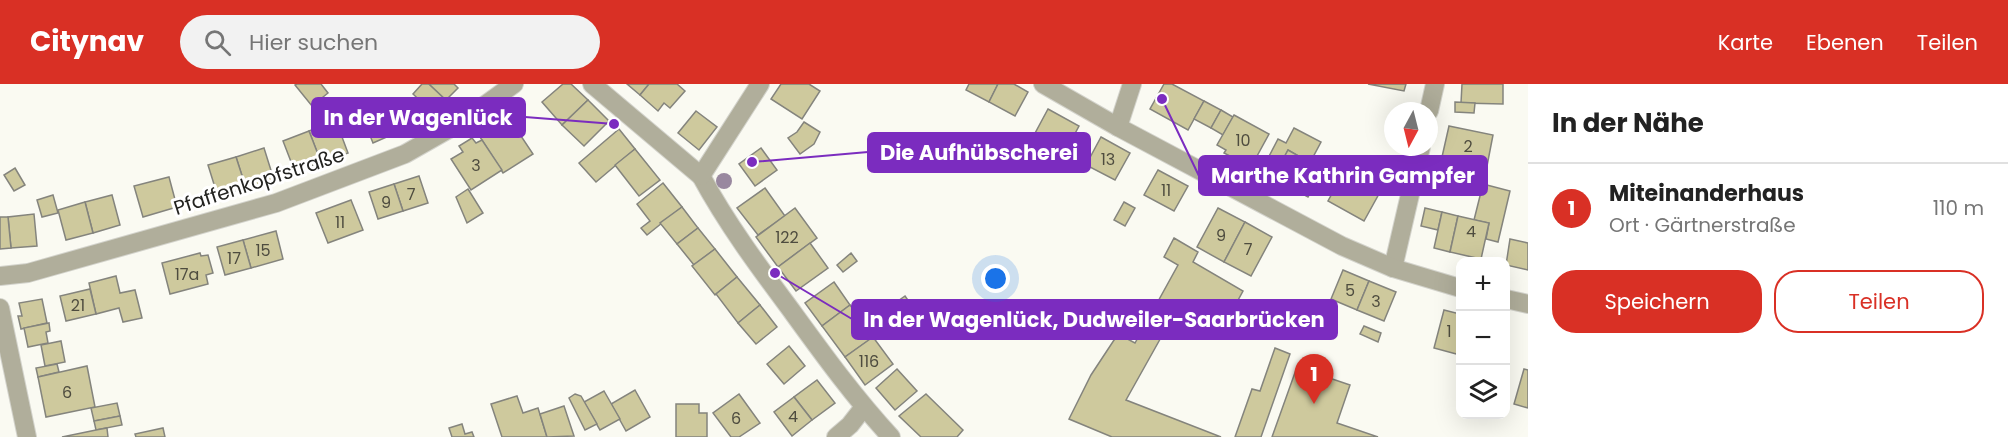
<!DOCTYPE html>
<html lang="de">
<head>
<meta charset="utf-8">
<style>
	body { margin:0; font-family:Poppins,sans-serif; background:#f2f2f2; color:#222 }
	.controls { position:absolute; right:18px; bottom:18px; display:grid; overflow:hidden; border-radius:12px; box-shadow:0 6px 24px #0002 }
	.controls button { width:54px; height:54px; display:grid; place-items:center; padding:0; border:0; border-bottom:2px solid #e0e0e0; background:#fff; color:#222; font:30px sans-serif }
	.compass { position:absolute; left:1384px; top:18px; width:54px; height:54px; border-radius:50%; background:#fff; box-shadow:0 6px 24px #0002; rotate:187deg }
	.you { position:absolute; left:996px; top:195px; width:21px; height:21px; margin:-15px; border:4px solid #fff; border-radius:50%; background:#1a73e8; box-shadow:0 0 0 9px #1a73e833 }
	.badge { display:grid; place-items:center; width:39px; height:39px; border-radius:50%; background:#d93025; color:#fff; font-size:20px; font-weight:700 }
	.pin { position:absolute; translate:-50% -50px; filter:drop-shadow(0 2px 3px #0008) }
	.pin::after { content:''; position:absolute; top:32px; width:21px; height:18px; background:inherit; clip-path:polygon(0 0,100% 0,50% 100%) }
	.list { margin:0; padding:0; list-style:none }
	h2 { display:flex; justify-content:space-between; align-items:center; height:78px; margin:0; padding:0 24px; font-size:26px }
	h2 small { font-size:20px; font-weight:400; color:#767676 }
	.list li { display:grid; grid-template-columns:39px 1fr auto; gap:18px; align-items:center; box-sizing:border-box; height:90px; padding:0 24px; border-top:2px solid #e0e0e0 }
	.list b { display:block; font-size:22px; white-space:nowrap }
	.list p { margin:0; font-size:20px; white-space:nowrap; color:#767676 }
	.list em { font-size:20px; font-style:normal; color:#767676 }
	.actions { display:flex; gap:12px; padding:18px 24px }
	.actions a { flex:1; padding:14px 0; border:2px solid #d93025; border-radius:24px; text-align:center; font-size:21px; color:#d93025 }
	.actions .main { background:#d93025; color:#fff }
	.icon { flex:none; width:33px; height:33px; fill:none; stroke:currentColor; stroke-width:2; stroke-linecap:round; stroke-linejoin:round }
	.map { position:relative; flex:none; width:1528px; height:353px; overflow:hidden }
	header { display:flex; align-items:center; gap:36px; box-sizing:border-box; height:84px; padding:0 30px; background:#d93025; color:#fff }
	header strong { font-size:28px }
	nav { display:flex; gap:33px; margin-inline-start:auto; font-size:21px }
	.search { width:420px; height:54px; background:#f2f2f2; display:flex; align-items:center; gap:15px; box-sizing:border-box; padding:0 21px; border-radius:33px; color:#767676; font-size:22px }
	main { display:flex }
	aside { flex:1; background:#fff }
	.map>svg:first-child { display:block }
	.building { fill:#cec99d; stroke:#84847d; stroke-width:1.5 }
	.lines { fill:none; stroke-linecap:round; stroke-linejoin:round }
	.minor-casing { stroke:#d3d3cc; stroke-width:20 }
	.tertiary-casing { stroke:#d3d3cc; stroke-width:20 }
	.minor { stroke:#b0ae9b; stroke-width:18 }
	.tertiary { stroke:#b0ae9b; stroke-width:18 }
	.tree { fill:#99889f }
	.labels { text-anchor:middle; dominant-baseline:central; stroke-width:6; stroke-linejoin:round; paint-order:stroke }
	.number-label { font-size:16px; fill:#4e4c3f }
	.street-label { font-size:20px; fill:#232320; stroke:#fff }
	.leader { fill:none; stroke:#7b2cbf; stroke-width:2 }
	.callout-dot { fill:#7b2cbf; stroke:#fff; stroke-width:2 }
	.callout { fill:#7b2cbf; stroke:#7b2cbf; stroke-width:2 }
	.callout-label { font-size:21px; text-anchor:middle; font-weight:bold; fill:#fff }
</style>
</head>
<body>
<header>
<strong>Citynav</strong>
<div class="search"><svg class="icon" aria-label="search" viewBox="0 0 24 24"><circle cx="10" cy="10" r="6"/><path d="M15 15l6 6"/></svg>Hier suchen</div>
<nav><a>Karte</a><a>Ebenen</a><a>Teilen</a></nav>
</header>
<main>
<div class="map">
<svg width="1528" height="353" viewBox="0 0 1528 353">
	<rect width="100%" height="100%" fill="#fafaf2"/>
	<!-- building -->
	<g class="building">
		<path d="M297,0H321L328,9L312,22L295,1Z"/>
		<path d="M422,0H429L446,16L434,30L413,10Z"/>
		<path d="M429,0H454L458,4L446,16Z"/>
		<path d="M563,0H571L588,16L562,41L542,18Z"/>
		<path d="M627,0H649L640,11Z"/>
		<path d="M649,0H677L685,7L670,24L664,19L658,27L640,11Z"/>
		<path d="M781,0H809L820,7L802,35L771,15Z"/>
		<path d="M969,0H998L989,18L966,6Z"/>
		<path d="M998,0H1014L1028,8L1015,32L989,18Z"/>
		<path d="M1164,0H1172L1204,17L1188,46L1150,25Z"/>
		<path d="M1368,0H1406L1404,7Z"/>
		<path d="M1462,0H1503V20L1461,19Z"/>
		<path d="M588,16L609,37L584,62L562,41Z"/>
		<path d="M1204,17L1221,26L1211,44L1194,35Z"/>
		<path d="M1455,18L1475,19L1474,29L1455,28Z"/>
		<path d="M388,25L398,48L373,59L363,34Z"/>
		<path d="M1048,25L1079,42L1064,70L1033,53Z"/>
		<path d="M1221,26L1233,33L1223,51L1211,44Z"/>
		<path d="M696,27L717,43L699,66L678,49Z"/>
		<path d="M1234,31L1269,50L1251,83L1224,69L1226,66L1217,61Z"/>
		<path d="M509,34L533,70L503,89L480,53Z"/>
		<path d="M336,37L348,69L321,78L309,47Z"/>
		<path d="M804,38L820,48L814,60L800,70L788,54L797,48Z"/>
		<path d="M1449,42L1493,51L1487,82L1442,73Z"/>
		<path d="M1294,44L1321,58L1313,73L1310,72L1307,77L1288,66L1278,85L1266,78L1278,55L1286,59Z"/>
		<path d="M619,45L635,65L596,98L579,79Z"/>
		<path d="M309,47L321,78L295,88L283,57Z"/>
		<path d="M1101,53L1130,69L1115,96L1086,81Z"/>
		<path d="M472,54L476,59L482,56L502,86L471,106L451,75L463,68L459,62Z"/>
		<path d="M264,64L274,96L246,104L236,73Z"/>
		<path d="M761,64L777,86L755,102L739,80Z"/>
		<path d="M635,65L660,96L639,112L615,81Z"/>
		<path d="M1288,66L1307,77L1310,72L1326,80L1308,113L1273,94Z"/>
		<path d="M236,73L246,104L218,113L208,81Z"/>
		<path d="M15,84L25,101L14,107L4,91Z"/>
		<path d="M1158,86L1188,102L1174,127L1144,111Z"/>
		<path d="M1344,88L1380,108L1364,137L1328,117Z"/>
		<path d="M419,92L428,119L403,127L394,100Z"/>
		<path d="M169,93L177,123L143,133L134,102Z"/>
		<path d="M663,99L682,123L647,151L641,144L650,137L637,120Z"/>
		<path d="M394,100L403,127L378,135L369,108Z"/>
		<path d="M1483,100L1510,107L1498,158L1486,155L1489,139L1474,136Z"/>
		<path d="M765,104L785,132L758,151L737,124Z"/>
		<path d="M468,105L483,129L467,139L456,113Z"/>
		<path d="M53,111L58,129L42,133L37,116Z"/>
		<path d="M112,111L120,141L93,149L85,118Z"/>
		<path d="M351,116L363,146L328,159L316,129Z"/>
		<path d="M85,118L93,149L66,156L58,126Z"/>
		<path d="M1124,118L1135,124L1125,142L1114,136Z"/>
		<path d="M682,123L698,144L677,160L660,139Z"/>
		<path d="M795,124L817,154L778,183L756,153Z"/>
		<path d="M1218,124L1245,138L1224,178L1197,163Z"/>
		<path d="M1425,124L1442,128L1438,146L1421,142Z"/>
		<path d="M1442,128L1458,132L1450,168L1434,164Z"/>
		<path d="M34,130L37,162L11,164L8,133Z"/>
		<path d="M1458,132L1489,139L1481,175L1450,168Z"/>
		<path d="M0,133H8L11,164L0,165Z"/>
		<path d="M1245,138L1272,153L1251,192L1224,178Z"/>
		<path d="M698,144L715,165L694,181L677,160Z"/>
		<path d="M276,147L283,175L251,184L243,156Z"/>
		<path d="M1174,154L1198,168L1193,178L1243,207L1220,249L1177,225L1126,316L1221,353H1112L1069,335L1091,291L1118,250L1135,259L1178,181L1164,173Z"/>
		<path d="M1510,155L1528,159V186L1506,181Z"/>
		<path d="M243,156L251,184L225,191L217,163Z"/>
		<path d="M810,159L828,184L796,207L778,183Z"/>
		<path d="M715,165L737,193L715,211L692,182Z"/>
		<path d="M200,169L201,172L208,171L213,189L206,191L208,200L170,210L162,179Z"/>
		<path d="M851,169L857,177L843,188L837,181Z"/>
		<path d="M1343,186L1369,197L1357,226L1331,215Z"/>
		<path d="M116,192L120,209L135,206L142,234L123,238L119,224L96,230L89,199Z"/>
		<path d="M737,193L760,221L738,239L716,210Z"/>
		<path d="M1369,197L1396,208L1384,237L1357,226Z"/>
		<path d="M834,198L850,221L822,242L805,219Z"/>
		<path d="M90,205L96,230L66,237L60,212Z"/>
		<path d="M905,212L912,222L895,235L887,225Z"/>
		<path d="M42,215L47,239L21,245L18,232H22L19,219Z"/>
		<path d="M760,221L777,243L756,260L738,239Z"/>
		<path d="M850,221L859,233L869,225L879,238L874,242L879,249L845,273L822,242Z"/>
		<path d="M1444,226L1460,230V271L1434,264Z"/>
		<path d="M49,239L50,247L46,248L48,259L28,263L24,244Z"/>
		<path d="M1364,242L1381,249L1378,258L1360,250Z"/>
		<path d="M873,253L893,280L865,301L845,273Z"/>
		<path d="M61,257L65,278L45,282L41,261Z"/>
		<path d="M789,262L805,282L784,300L767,280Z"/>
		<path d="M1275,264L1290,270L1261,353H1235L1252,305L1260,307Z"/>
		<path d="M57,280L59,288L38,293L36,284Z"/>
		<path d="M87,282L95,323L46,333L38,293Z"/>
		<path d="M1297,283L1350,301L1337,339L1378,353H1272Z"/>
		<path d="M897,285L917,307L895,326L876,304Z"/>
		<path d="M1524,285L1528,286V324L1514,320Z"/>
		<path d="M817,296L835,319L812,336L794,313Z"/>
		<path d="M635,306L650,333L626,347L611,320Z"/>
		<path d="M604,307L620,335L600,346L584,318Z"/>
		<path d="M575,310L581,312L597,340L585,346L569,314Z"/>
		<path d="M739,310L760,339L739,353H731L713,329Z"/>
		<path d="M926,310L963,346L957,353H921L899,332Z"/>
		<path d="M517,312L523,329L538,324L547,353H502L491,320Z"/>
		<path d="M794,313L812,336L792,352L774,328Z"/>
		<path d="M117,319L120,332L94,337L91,324Z"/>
		<path d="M676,320H699V329H707V353H676Z"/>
		<path d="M564,322L574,352L547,353L540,330Z"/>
		<path d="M120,332L122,341L96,346L94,337Z"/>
		<path d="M462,340L465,350L472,348L474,353H452L449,344Z"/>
		<path d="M107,344L108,353H62L96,346Z"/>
		<path d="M163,344L165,353H136L135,350Z"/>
	</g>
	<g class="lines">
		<defs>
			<g id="minor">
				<path d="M1429,27L1435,0"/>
				<path d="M1118,43L1132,0"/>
				<path d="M701,92C727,140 759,183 791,226C823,270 854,313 891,353"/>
				<path d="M1393,184L1421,63"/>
				<path d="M0,192L28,189L276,119L405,70L463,37L514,0"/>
				<path d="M0,224L27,353"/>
				<path d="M836,353L850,341L864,323"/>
			</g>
			<g id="tertiary">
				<path d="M592,0L701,92L760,0"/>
				<path d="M1043,0L1118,43L1342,162L1393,184L1460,204"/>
				<path d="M1506,215L1528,220"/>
			</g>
		</defs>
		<!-- minor casing -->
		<use href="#minor" class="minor-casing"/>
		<!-- tertiary casing -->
		<use href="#tertiary" class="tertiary-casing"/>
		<!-- minor -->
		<use href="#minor" class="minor"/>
		<!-- tertiary -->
		<use href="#tertiary" class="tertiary"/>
	</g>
	<!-- trees -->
	<circle class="tree" cx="724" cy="97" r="8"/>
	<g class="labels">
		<!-- number labels -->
		<g class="number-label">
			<text x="1243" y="56">10</text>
			<text x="1468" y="62">2</text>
			<text x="1108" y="75">13</text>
			<text x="476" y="81">3</text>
			<text x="1166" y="106">11</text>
			<text x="411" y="110">7</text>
			<text x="386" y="118">9</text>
			<text x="340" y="138">11</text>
			<text x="1471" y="147">4</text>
			<text x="1221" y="151">9</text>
			<text x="787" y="153">122</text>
			<text x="1248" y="165">7</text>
			<text x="263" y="166">15</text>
			<text x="234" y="174">17</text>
			<text x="187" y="190">17a</text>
			<text x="1350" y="206">5</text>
			<text x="1376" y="217">3</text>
			<text x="78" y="221">21</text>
			<text x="1449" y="247">1</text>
			<text x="869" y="277">116</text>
			<text x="67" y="308">6</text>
			<text x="793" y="332">4</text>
			<text x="736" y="334">6</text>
		</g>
		<!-- street labels -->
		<g class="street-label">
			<text transform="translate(259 97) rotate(-18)">Pfaffenkopfstraße</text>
		</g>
	</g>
	<!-- callouts -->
	<path class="leader" d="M614 40L525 33M752 78L868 68M1162 15L1199 92M775 189L852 235"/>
	<g class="callout-dot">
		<circle cx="614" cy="40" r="6"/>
		<circle cx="752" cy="78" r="6"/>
		<circle cx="1162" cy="15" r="6"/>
		<circle cx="775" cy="189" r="6"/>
	</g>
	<g class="callout">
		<rect x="312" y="14" width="213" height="39" rx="6"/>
		<rect x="868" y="49" width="222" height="39" rx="6"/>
		<rect x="1199" y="72" width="288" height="39" rx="6"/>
		<rect x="852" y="216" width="485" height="39" rx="6"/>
	</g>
	<g class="callout-label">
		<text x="418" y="41">In der Wagenlück</text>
		<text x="979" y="76">Die Aufhübscherei</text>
		<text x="1343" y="99">Marthe Kathrin Gampfer</text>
		<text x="1094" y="243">In der Wagenlück, Dudweiler-Saarbrücken</text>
	</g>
</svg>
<div class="controls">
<button>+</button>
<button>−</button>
<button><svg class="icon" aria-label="layers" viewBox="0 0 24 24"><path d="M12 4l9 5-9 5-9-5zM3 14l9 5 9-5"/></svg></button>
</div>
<svg class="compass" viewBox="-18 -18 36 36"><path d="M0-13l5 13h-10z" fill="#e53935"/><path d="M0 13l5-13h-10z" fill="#767676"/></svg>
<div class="you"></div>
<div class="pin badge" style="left:1314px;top:320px">1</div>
</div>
<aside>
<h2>In der Nähe<small></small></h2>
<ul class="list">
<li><span class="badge">1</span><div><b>Miteinanderhaus</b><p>Ort · Gärtnerstraße</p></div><em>110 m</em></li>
</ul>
<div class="actions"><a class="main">Speichern</a><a>Teilen</a></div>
</aside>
</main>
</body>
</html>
